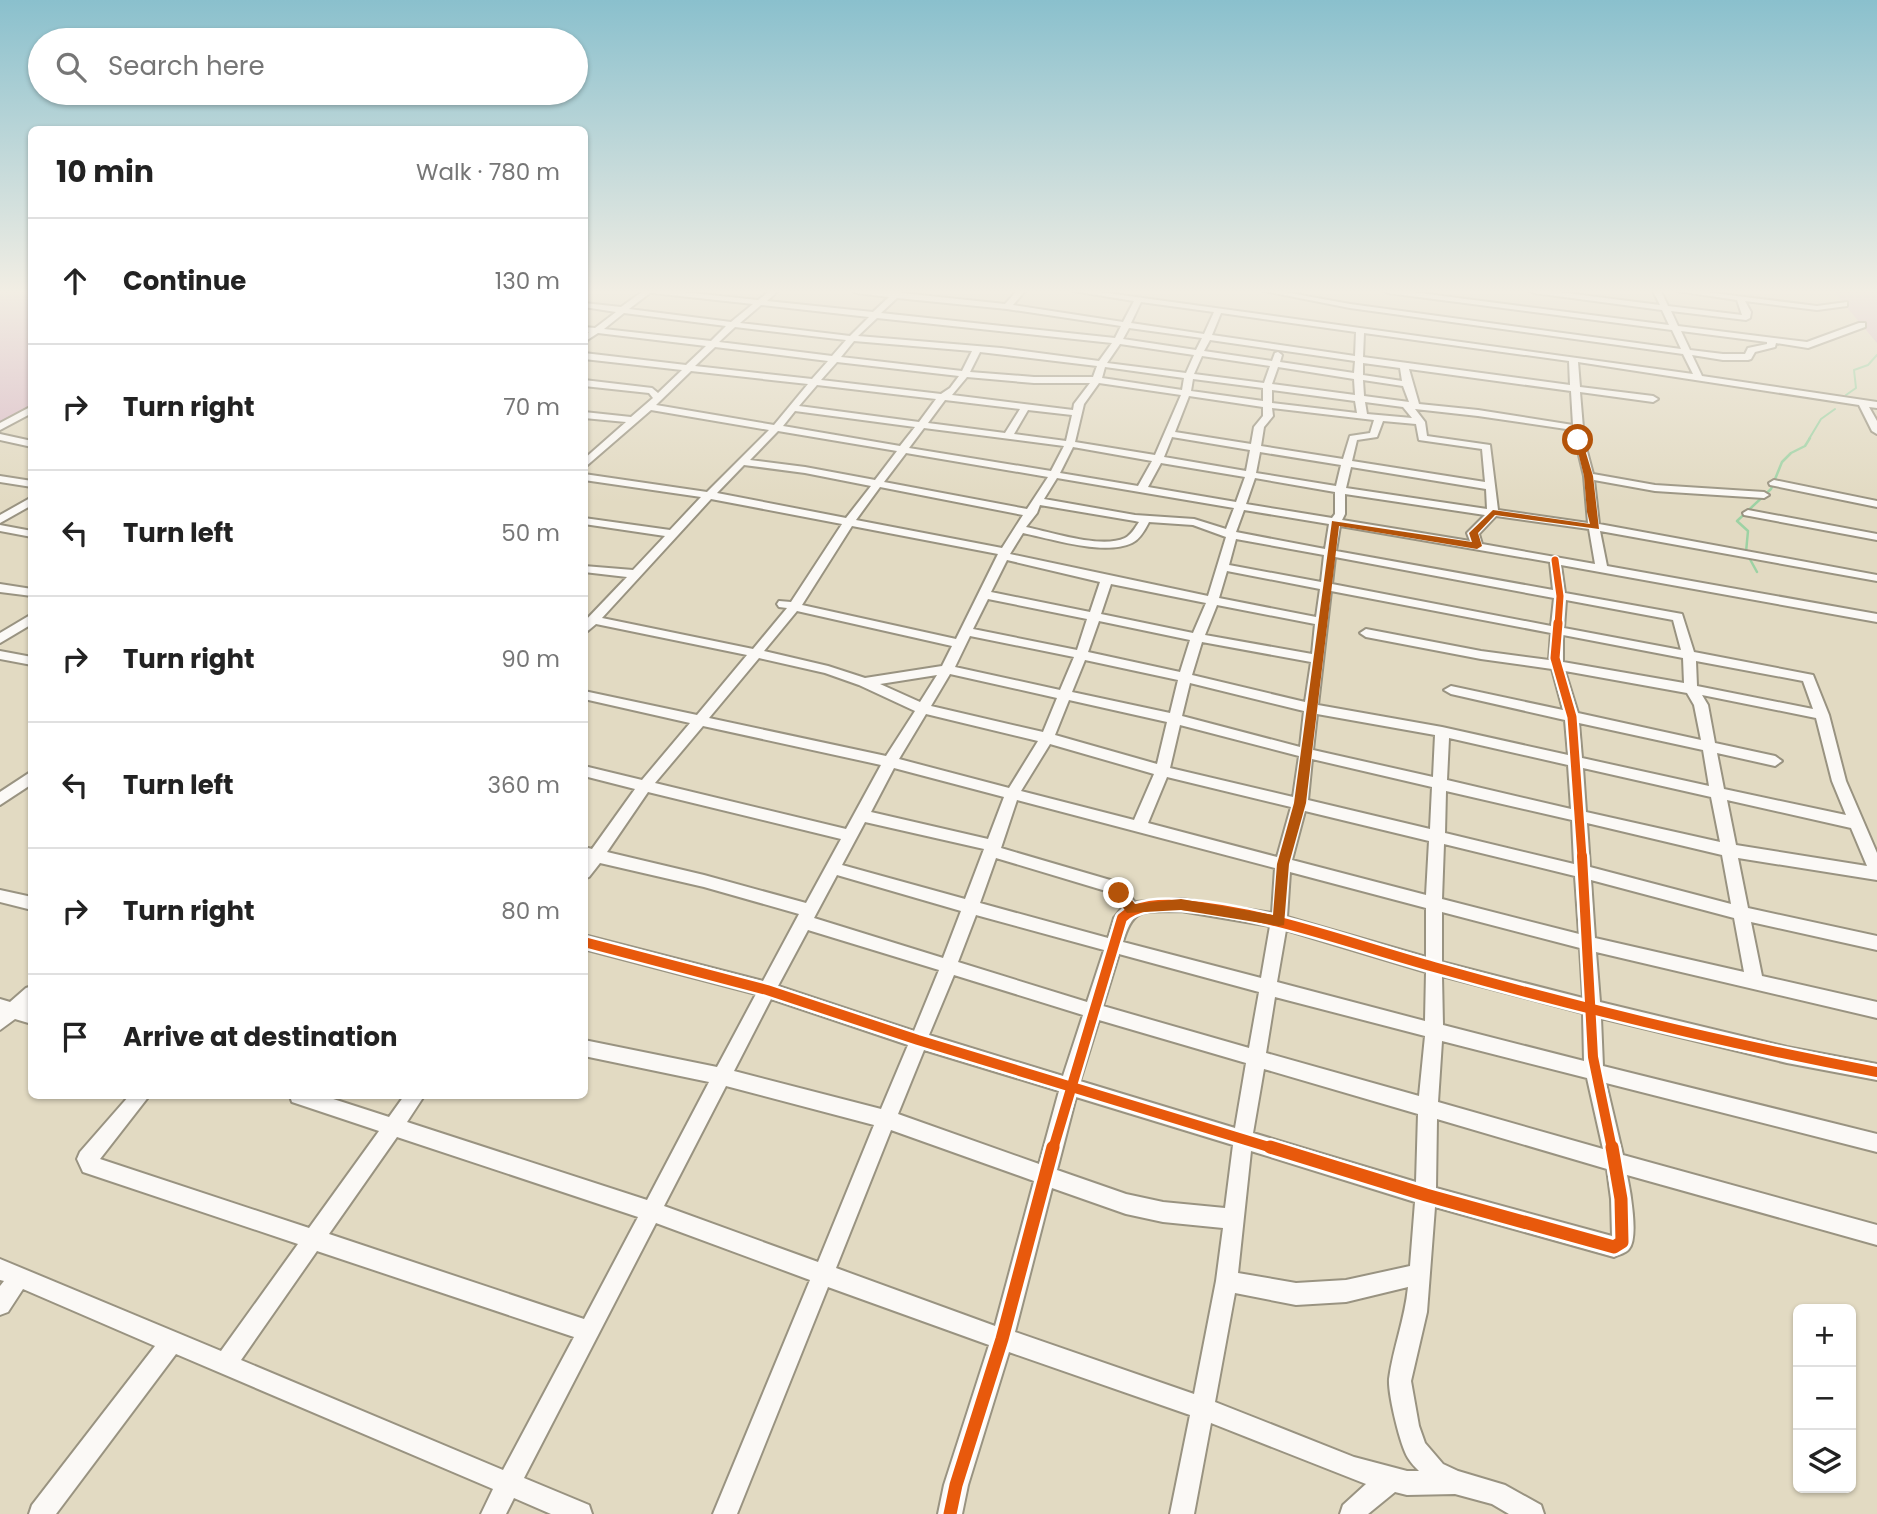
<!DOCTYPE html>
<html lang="en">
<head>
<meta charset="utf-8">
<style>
	body { margin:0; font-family:Poppins,sans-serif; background:#f6f6f6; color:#222 }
	.controls { position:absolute; right:21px; bottom:21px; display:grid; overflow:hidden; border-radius:10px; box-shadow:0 2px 5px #0004 }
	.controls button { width:63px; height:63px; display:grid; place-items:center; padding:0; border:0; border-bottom:2px solid #e0e0e0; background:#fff; color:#222; font:35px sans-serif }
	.stop { position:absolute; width:21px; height:21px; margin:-16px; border:5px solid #b45309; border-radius:50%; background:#fff }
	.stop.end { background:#b45309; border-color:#fff; box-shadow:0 2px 7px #0008 }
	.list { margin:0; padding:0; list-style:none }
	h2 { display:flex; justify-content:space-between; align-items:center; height:91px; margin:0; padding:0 28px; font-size:30px }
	h2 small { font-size:23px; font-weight:400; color:#767676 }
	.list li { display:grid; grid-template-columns:46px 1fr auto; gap:21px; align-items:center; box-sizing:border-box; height:126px; padding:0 28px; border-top:2px solid #e0e0e0 }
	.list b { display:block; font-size:26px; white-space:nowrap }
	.list em { font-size:23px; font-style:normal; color:#767676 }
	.icon { flex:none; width:38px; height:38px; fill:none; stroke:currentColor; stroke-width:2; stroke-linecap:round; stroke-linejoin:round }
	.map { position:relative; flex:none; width:1877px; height:1514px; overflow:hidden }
	.search { position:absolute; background:#fff; box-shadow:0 2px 5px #0004; left:28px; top:28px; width:560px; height:77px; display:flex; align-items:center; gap:18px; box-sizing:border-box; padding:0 24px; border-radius:38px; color:#767676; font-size:26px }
	.panel { position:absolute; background:#fff; box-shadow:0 2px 5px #0004; left:28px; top:126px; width:560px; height:973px; border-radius:10px }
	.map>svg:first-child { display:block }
	.green { fill:#dabbc7 }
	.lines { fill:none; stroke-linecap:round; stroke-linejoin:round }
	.stream-far1 { stroke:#9dd2a4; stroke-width:2 }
	.stream { stroke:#9dd2a4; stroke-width:2.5 }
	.minor-casing { stroke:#999381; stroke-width:4 }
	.minor { fill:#fbf9f6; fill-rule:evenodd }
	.cycleway-far3-casing { stroke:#fff; stroke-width:10 }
	.cycleway-far2-casing { stroke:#fff; stroke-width:13 }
	.cycleway-far1-casing { stroke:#fff; stroke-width:15 }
	.cycleway-casing { stroke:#fff; stroke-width:18 }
	.cycleway-far3 { stroke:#e8590c; stroke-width:7 }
	.cycleway-far2 { stroke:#e8590c; stroke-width:9 }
	.cycleway-far1 { stroke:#e8590c; stroke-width:10 }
	.cycleway { stroke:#e8590c; stroke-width:13 }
	.route { fill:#b45309 }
</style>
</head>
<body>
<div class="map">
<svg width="1877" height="1514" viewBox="0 0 1877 1514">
	<rect width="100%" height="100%" fill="#e2dac2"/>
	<!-- green -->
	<g class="green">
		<path d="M0,291H32L31,405L0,423Z"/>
		<path d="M1833,291H1877V343Z"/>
	</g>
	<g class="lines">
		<!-- stream-far1 -->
		<g class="stream-far1">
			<path d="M1846,395L1856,388L1854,370L1868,365L1877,355"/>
			<path d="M1809,439L1821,419L1835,409"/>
		</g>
		<!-- stream -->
		<path class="stream" d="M1757,572L1746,552L1748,531L1737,521L1771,489L1782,462L1791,453L1805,446L1810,438"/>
		<defs>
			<g id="minor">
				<path d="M643,291H672L758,300L770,291H778L767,301L873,312L889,297L857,293L853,291L893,292L903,291L901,293L1005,304L1017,291H1025L1013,305L1123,322L1134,301L1073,291H1092L1693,374L1683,354L1350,308L1264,291H1279L1350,304L1681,349L1672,330L1388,293L1384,291H1404L1669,325L1662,310L1534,293L1530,291H1550L1660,305L1653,291H1661L1668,306L1742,315L1737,300L1677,291H1697L1817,306L1847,302V306L1817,310L1745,301L1751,312L1750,318L1746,320L1671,311L1678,326L1807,342L1859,323H1865V327L1808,348L1776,343L1775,347L1755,352L1751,359L1748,360H1723L1692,355L1702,376L1877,402V408L1869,407L1877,421V434L1872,431L1859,405L1578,362L1580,387L1653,396L1658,399L1653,402L1580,392L1584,440L1593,474L1655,485L1764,492L1769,495L1764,498L1655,491L1594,480L1599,524L1877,575V581L1600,531L1607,566L1877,614V622L1561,565L1565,593L1682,614L1694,652L1813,675L1829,715L1846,781L1877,853V880L1738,858L1748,908L1877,936V950L1751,922L1762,976L1877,1002V1018L1596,952L1600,1002L1787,1047L1877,1064V1080L1787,1063L1601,1018L1603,1066L1877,1134V1152L1606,1083L1623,1155L1877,1225V1245L1627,1175C1630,1189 1639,1238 1629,1249C1626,1253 1618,1255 1614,1257L1435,1207L1427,1312L1411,1381L1419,1426L1425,1443L1443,1464L1458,1471L1505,1485L1541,1505L1544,1514H1509L1492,1504L1455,1494L1407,1495L1395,1492L1368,1514H1340L1343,1505L1366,1484L1211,1423L1194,1514H1170L1190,1415L1009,1352L968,1485L962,1514H938L944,1485L989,1345L828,1287L737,1514H713L810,1280L656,1223L524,1478L589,1505L592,1514H551L514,1498L506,1514H481L493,1489L176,1354L56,1514H29L32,1505L155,1346L23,1289L8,1312L0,1315V1286L4,1281L0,1280V1259L221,1351L298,1244L83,1172L77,1159L80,1152L129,1096H149L100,1159L309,1228L379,1131L292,1102L290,1096H324L389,1117L404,1096H424L407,1122L647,1200L709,1082L584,1056V1040L717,1067L756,994L584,949V935L763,981L799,914L704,887L600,863L589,877L584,879V847L592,849L635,789L584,776V766L642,780L690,723L584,699V691L697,715L747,655L596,624L584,634V622L627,577L584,572V566L633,570L665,536L584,524V518L670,530L701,497L584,480V474L707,492L769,430L651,410L584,468V459L626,422L584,418V412L631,417L653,398L649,393L584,386V380L652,388L658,393L682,370L584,359V353L686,365L706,346L598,333L584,342V336L589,332H584V327L595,328L616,312L584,307V303L621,307ZM650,293H653L753,304L731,322L629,309ZM897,298L1007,309L1121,326L1115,338L881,313ZM1141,302L1214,312L1204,334L1131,323ZM761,305L869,317L850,336L740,323ZM624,313L726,326L711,341L604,329ZM1221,313L1356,332L1355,356L1212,335ZM877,318L1112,343L1099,361L1001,348L858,336ZM735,327L846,340L832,356L719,342ZM1129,328L1202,338L1196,350L1123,339ZM1681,331L1767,342V344L1748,348L1745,354H1723L1690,350ZM1364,333L1569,361L1570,385L1363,357ZM1210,340L1355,361L1354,373L1280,362L1282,355L1278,352L1275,353L1272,361L1204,351ZM854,341L972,351L962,371L841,357ZM1120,344L1194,355L1186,373L1107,363ZM715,347L828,361L812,379L695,366ZM980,352L1097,366L1093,377H1034L970,372ZM1202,356L1270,366L1264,383L1194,374ZM837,362L959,376L950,388L941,394L821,380ZM1363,363L1400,368L1402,381L1363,375ZM1105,367L1184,378L1182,390L1102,378ZM1278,367L1354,379L1355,395L1272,384ZM1409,369L1571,391L1573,425L1478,410L1419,404ZM691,371L808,384L774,425L656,405ZM967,377L1034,383H1090L1074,404L1073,410L952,395ZM1193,379L1263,388V401L1191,391ZM1363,380L1403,386L1409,402L1364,396ZM1099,383L1181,395L1155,455L1075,442L1084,404ZM817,385L936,399L919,422L799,406ZM1272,390L1355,401L1357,413L1272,403ZM1189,396L1263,407V416L1254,427L1251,444L1175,432ZM945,400L1020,409L1005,433L928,423ZM1365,402L1403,407L1412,418L1367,414ZM1272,408L1374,420L1370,433L1350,436L1343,459L1261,446L1264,427L1273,416ZM1415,409L1478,416L1573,430L1584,476L1588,523L1498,510L1490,445L1427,436L1425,422ZM1028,410L1072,415L1066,441L1014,434ZM795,411L915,427L900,446L783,426ZM1383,421L1416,424L1419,440L1482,449L1485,482L1352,461L1357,440L1377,437ZM924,428L1064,446L1051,471L909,448ZM778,431L897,451L875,480L805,467L750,460ZM1172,437L1250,450L1246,471L1164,457ZM1073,447L1152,461L1138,486L1060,473ZM1260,452L1341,465L1336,486L1256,473ZM906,453L1048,477L1027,509L884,482ZM1161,463L1245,477L1236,502L1148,487ZM744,465L805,473L871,486L846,518L717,493ZM1351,467L1486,489L1487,509L1346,488ZM1057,478L1234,508L1226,529L1194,519L1135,515L1044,499ZM1255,478L1335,492V514L1332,518L1246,504ZM880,487L1023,515L1002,548L856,520ZM1345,494L1485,515L1467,533L1470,541L1342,520L1345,514ZM711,499L842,524L791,602L779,601L777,604L779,607L787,608L753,649L602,618ZM1040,505L1135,521L1139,522C1135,528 1131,535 1125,538C1101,549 1051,532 1026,527L1037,513ZM1244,510L1329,524L1325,549L1236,532ZM1496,516L1589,529L1595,564L1482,544L1479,534ZM1149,522L1193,525L1226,537L1208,596L1010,554L1023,533C1052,539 1104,556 1132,543C1140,539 1145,530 1149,522ZM852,526L998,554L956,639L802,605ZM1340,526L1550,562L1553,590L1336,551ZM1236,539L1324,555L1321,582L1229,565ZM1335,557L1554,598L1551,626L1332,584ZM1007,560L1100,582L1090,612L991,592ZM1227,571L1320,589L1316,617L1219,598ZM1111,584L1206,603L1193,633L1101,614ZM1331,591L1551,633L1549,660L1481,651L1366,629L1360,633L1366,637L1481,659L1552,669L1563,710L1451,686L1444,690L1451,694L1565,720L1568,755L1442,727L1318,705ZM988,599L1087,619L1077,650L973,629ZM1566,600L1673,620L1681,650L1564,628ZM1217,605L1315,624L1312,654L1205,635ZM797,611L952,646L942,666L865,678L828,666L764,651ZM1099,621L1190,640L1180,672L1088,652ZM1563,635L1683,658L1684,683L1563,662ZM970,636L1074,657L1060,690L955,667ZM1202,642L1311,662L1305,702L1192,675ZM759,658L825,673L859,685L915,711L886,756L709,718ZM1085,660L1178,680L1170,713L1072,692ZM1696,661L1803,681L1813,709L1697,686ZM1565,671L1687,693L1694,705L1701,740L1578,713ZM950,674L1057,698L1043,732L931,706ZM937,675L920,702L880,684ZM1190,683L1304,711L1300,747L1182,716ZM1702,695L1816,718L1832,781L1846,815L1724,789L1717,753L1775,766L1782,761L1775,756L1715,743L1708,705ZM1069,700L1167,722L1157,764L1055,735ZM926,714L1038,741L1009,788L899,759ZM1317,714L1435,735L1433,777L1313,750ZM1579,723L1703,750L1709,786L1582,758ZM1180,725L1299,756L1293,797L1170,768ZM703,726L881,765L846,829L655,783ZM1449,738L1568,765L1571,809L1447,780ZM1050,744L1154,774L1134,820L1021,791ZM1312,759L1432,787L1430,829L1308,800ZM894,768L1004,797L988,839L871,812ZM1583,768L1711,797L1720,842L1586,812ZM1167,777L1291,807L1277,857L1148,823ZM1446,791L1572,820L1574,864L1445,833ZM648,792L841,839L806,903L704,875L607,852ZM1017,800L1275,868L1272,913L1181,899L1135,902L1117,882L1001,848ZM1727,800L1851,828L1867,866L1736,845ZM1305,811L1429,841L1426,895L1292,860ZM865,822L984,849L965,899L842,865ZM1587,823L1722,855L1731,904L1590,867ZM1444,844L1575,876L1579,934L1442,899ZM996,858L1106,891L1122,908L1114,918L1108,938L980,903ZM1290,872L1426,908V957L1287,917ZM837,875L961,911L943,958L814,918ZM1591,880L1734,918L1744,972L1595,938ZM1181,911L1270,926L1261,978L1123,942C1134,904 1146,913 1181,911ZM1442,912L1580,948L1583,998L1442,962ZM976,915L1104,950L1087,1002L958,962ZM808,930L939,970L914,1031L778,986ZM1286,930L1426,972L1425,1021L1277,982ZM1119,954L1259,992L1249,1048L1103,1006ZM954,975L1083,1015L1063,1076L929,1035ZM1442,976L1583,1013L1584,1061L1443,1025ZM1275,997L1425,1036L1419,1096L1266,1053ZM771,999L908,1045L881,1109L734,1071ZM1099,1020L1246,1063L1235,1128L1080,1081ZM1442,1041L1587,1078L1603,1149L1438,1102ZM924,1050L1059,1091L1039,1164L898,1114ZM1264,1069L1418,1114L1416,1182L1253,1133ZM726,1086L874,1125L818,1262L664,1206ZM1076,1097L1233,1145L1225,1208L1163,1202L1126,1194L1057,1170ZM1437,1119L1607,1169L1611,1199L1612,1236L1436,1188ZM891,1130L1034,1181L995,1326L836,1268ZM397,1137L638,1217L584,1319L329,1234ZM1251,1151L1415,1202L1410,1266L1346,1280L1296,1283L1238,1273ZM1052,1188L1126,1214L1163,1222L1223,1228L1216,1281L1194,1394L1015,1332ZM317,1251L574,1337L503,1470L241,1360ZM1408,1287C1405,1319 1393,1348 1389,1379C1388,1394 1400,1445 1408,1458C1411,1463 1415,1467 1419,1471H1407L1354,1457L1215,1402L1235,1293L1296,1305L1346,1302Z"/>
				<path d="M32,406V413L0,430V423Z"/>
				<path d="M0,434L32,441V447L0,440Z"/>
				<path d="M0,476L32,481V487L0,482Z"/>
				<path d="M1774,480L1877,501V507L1770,485L1769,483Z"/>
				<path d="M32,497V505L0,523V515Z"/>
				<path d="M1748,510L1877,534V540L1744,515L1743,513Z"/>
				<path d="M0,525L32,531V537L0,531Z"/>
				<path d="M0,584L32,589V596L0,592Z"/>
				<path d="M32,614V624L0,643V633Z"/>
				<path d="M0,651L32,657V665L0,659Z"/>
				<path d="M32,771V784L0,805V792Z"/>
				<path d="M0,890L32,897V910L0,902Z"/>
				<path d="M32,986V1004L28,1007L32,1008V1024L15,1019L0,1030V999L10,1002L26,988Z"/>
			</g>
		</defs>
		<!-- minor casing -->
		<use href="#minor" class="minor-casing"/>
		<!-- minor -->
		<use href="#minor" class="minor"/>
		<defs>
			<path id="cycleway-far3" d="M1555,560L1560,596L1558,625"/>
			<path id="cycleway-far2" d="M1558,623L1555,658L1572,717L1582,857"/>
			<g id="cycleway-far1">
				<path d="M1582,856L1593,1057L1612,1149"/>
				<path d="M584,942L767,990L918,1040L1275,1149"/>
				<path d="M1053,1149L1122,918C1137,904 1161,904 1182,905C1268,912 1351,944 1434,967C1580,1008 1728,1044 1877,1072"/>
			</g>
			<g id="cycleway">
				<path d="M1270,1147L1426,1195L1614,1247L1622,1242L1621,1199L1612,1147"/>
				<path d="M950,1514L956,1485L1002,1339L1053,1147"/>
			</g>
		</defs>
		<!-- cycleway-far3 casing -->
		<use href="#cycleway-far3" class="cycleway-far3-casing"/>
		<!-- cycleway-far2 casing -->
		<use href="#cycleway-far2" class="cycleway-far2-casing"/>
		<!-- cycleway-far1 casing -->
		<use href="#cycleway-far1" class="cycleway-far1-casing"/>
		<!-- cycleway casing -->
		<use href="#cycleway" class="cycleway-casing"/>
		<!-- cycleway-far3 -->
		<use href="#cycleway-far3" class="cycleway-far3"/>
		<!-- cycleway-far2 -->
		<use href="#cycleway-far2" class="cycleway-far2"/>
		<!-- cycleway-far1 -->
		<use href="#cycleway-far1" class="cycleway-far1"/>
		<!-- cycleway -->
		<use href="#cycleway" class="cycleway"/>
	</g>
	<!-- sky -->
	<linearGradient id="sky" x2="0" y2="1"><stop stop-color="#8ac0cd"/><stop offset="0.58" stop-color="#f2eee4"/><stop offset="1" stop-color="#f2eee4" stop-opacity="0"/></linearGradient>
	<rect width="1877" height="503" fill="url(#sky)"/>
	<!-- route -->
	<path class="route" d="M1578,437L1582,440L1593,476L1599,529L1495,515L1478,533L1482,546L1477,549L1339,526L1306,803L1289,864L1284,925L1279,926L1181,910L1127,913L1115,897V890H1124L1135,904L1181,899L1273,915L1277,864L1294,803L1332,521L1472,542L1469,533L1493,510L1590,524L1587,512L1584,476L1575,440Z"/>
</svg>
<div class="controls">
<button>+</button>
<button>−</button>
<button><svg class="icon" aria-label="layers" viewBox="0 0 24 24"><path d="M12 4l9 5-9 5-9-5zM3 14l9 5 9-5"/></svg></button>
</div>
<div class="stop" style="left:1578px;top:440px"></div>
<div class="stop end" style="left:1119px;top:893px"></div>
<div class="search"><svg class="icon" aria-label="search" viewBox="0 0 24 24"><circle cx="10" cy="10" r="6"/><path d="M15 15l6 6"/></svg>Search here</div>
<section class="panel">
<h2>10 min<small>Walk · 780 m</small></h2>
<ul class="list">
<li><svg class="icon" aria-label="ahead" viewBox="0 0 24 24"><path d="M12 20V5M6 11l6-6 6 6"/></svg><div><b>Continue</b></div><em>130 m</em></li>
<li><svg class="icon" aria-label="right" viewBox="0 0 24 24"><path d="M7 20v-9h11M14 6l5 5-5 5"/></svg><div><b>Turn right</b></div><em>70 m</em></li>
<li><svg class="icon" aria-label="left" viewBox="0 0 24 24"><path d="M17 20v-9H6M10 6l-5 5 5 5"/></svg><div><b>Turn left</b></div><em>50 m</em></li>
<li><svg class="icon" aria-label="right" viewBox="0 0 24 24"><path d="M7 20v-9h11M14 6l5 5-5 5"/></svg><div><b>Turn right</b></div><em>90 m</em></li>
<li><svg class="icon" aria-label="left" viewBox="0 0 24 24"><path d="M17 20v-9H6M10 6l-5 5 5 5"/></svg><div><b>Turn left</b></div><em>360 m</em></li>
<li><svg class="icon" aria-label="right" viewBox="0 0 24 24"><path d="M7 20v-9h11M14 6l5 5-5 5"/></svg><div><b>Turn right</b></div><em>80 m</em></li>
<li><svg class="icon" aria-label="arrive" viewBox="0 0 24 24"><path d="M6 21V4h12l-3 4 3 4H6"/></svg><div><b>Arrive at destination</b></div></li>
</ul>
</section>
</div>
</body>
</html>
